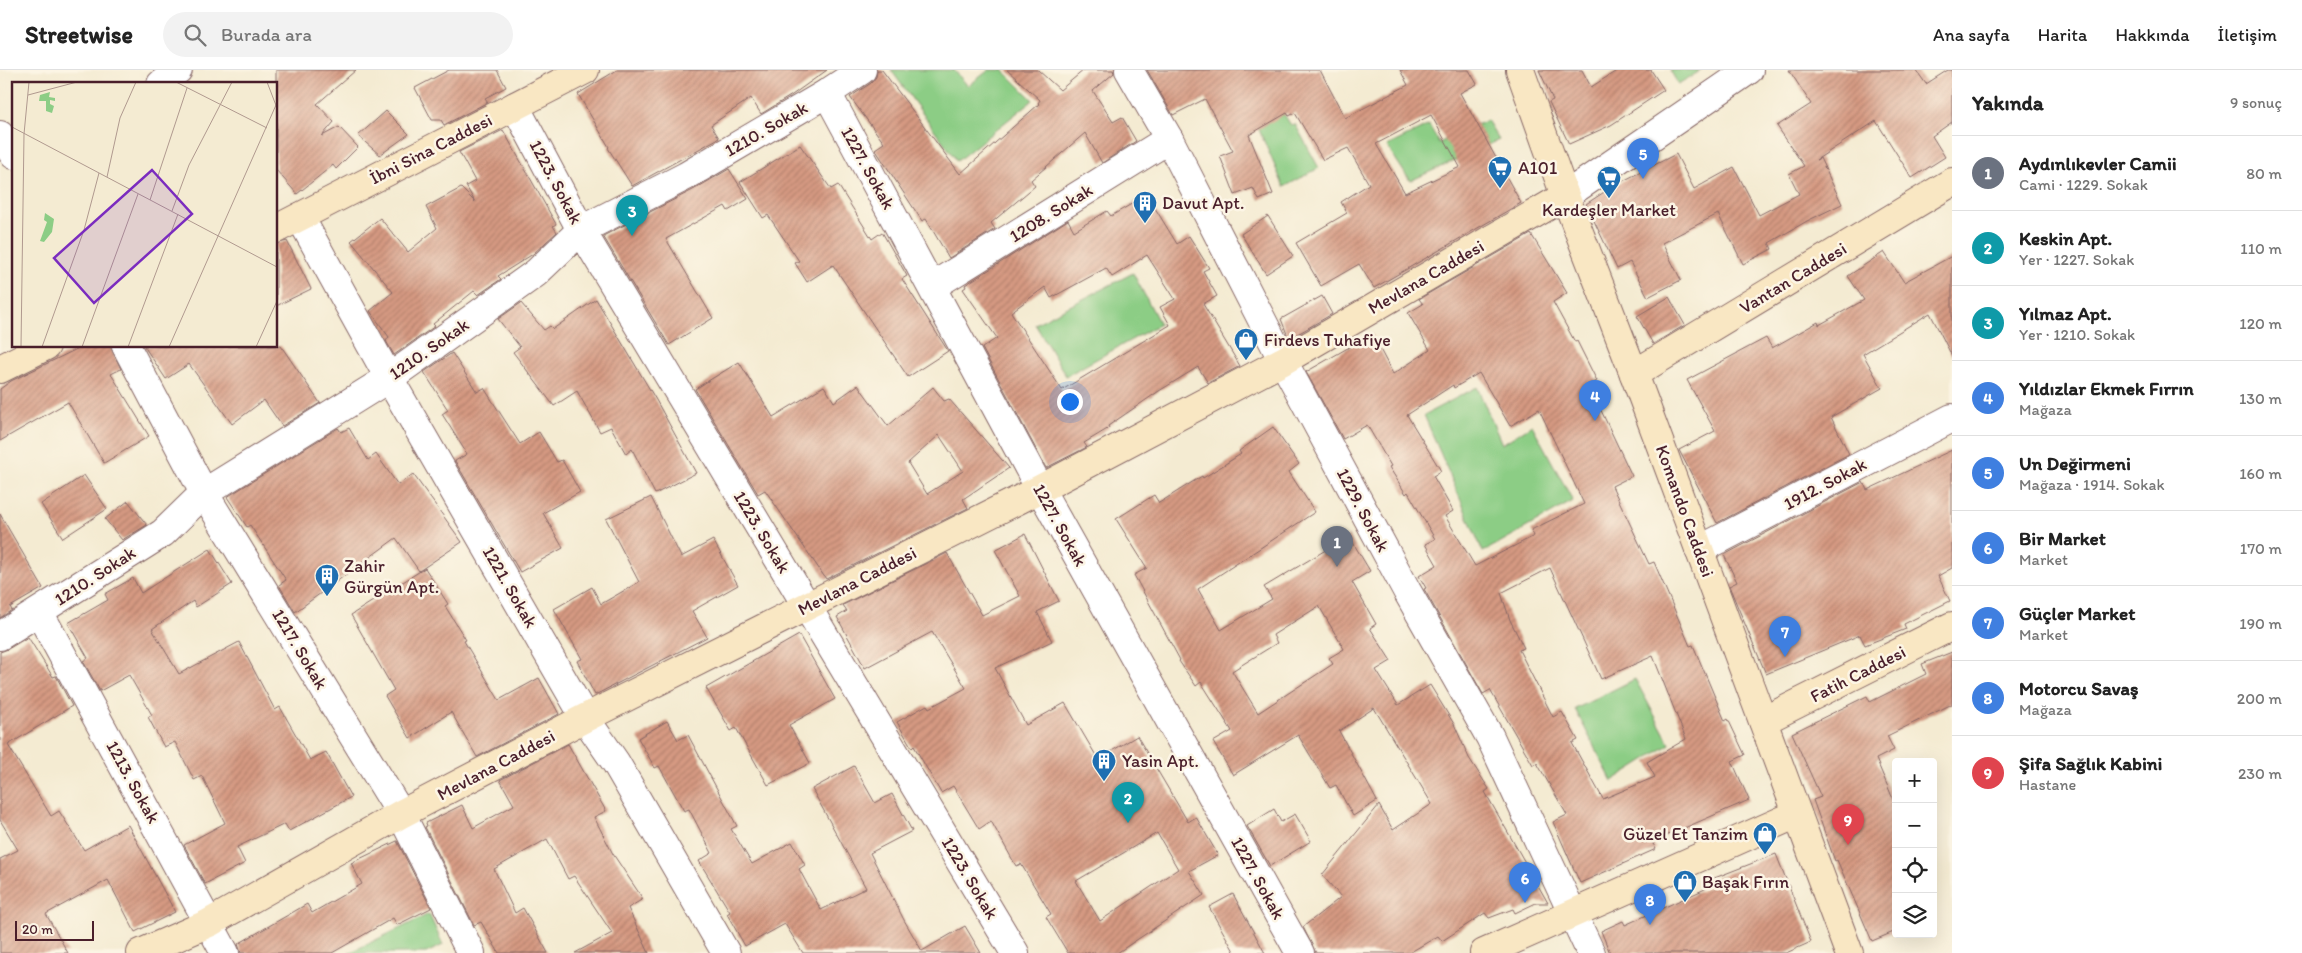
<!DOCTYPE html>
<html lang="tr">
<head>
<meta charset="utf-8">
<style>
	body { margin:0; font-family:Itim,sans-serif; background:#f2f2f2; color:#222 }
	.controls { position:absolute; right:15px; bottom:15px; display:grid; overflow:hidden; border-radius:5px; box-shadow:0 5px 20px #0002 }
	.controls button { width:45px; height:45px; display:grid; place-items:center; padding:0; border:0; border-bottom:1px solid #e0e0e0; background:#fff; color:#222; font:25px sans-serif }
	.scale { position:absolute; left:15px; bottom:12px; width:79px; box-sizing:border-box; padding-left:5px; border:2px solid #4a1f2b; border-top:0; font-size:14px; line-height:18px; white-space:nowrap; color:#4a1f2b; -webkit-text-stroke:4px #fcf5e5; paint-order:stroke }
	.you { position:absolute; left:1069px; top:331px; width:18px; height:18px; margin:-12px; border:4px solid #fff; border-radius:50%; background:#1a73e8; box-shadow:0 0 0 8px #1a73e833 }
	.badge { display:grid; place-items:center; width:32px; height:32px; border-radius:50%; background:#1f6fb2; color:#fff; font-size:16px; font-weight:700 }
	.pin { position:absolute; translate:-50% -41px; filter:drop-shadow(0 1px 2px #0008) }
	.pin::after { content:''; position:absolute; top:26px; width:18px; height:15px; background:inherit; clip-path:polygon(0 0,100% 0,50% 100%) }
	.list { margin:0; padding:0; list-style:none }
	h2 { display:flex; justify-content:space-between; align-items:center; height:65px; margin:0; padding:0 20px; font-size:21px }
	h2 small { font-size:16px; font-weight:400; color:#767676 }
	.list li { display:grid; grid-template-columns:32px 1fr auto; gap:15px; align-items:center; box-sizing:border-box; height:75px; padding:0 20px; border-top:1px solid #e0e0e0 }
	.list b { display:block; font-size:19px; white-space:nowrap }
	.list p { margin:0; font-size:16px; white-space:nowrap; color:#767676 }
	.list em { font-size:16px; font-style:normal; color:#767676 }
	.icon { flex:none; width:28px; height:28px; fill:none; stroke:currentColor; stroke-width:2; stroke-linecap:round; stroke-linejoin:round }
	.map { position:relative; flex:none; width:1952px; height:883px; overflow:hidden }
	header { display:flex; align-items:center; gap:30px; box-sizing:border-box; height:70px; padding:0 25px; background:#fff; border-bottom:1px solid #e0e0e0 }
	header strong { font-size:24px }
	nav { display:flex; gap:28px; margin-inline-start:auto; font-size:18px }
	.search { width:350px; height:45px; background:#f2f2f2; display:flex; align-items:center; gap:12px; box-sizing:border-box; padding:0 18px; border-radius:28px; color:#767676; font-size:19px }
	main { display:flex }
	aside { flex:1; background:#fff }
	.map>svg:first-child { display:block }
	.garden { fill:#8ccd85; stroke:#6b7658 }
	.building { fill:url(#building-hatch); fill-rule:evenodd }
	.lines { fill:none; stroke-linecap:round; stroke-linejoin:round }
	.street-casing { stroke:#866665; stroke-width:30 }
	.secondary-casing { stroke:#866665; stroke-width:30 }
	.street { stroke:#fff; stroke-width:28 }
	.secondary { stroke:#f9e7c3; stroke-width:28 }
	.labels { text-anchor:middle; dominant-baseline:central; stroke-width:5; stroke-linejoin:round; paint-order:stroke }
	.street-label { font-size:18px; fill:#4a1f2b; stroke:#fcf5e5 }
	.poi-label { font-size:18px; fill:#4a1f2b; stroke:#fcf5e5; text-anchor:start }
	.inset-road { fill:none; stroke:#b0998f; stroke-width:1 }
	.view { fill:#7b2cbf; fill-opacity:0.15; stroke:#7b2cbf; stroke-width:2.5 }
	.inset-edge { fill:none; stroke:#4a1f2b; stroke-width:2.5 }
</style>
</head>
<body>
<header>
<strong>Streetwise</strong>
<div class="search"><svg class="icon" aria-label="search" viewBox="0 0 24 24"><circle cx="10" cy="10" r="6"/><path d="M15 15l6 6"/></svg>Burada ara</div>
<nav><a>Ana sayfa</a><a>Harita</a><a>Hakkında</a><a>İletişim</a></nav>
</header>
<main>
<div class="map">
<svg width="1952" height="883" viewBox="0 0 1952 883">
	<defs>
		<pattern id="building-hatch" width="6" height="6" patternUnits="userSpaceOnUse" patternTransform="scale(1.25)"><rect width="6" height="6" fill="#d69a82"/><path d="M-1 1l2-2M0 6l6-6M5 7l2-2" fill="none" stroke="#b07d6b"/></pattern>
	</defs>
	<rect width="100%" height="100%" fill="#fcf5e5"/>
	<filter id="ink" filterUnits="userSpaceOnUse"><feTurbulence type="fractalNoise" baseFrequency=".02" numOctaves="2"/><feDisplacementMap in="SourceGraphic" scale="10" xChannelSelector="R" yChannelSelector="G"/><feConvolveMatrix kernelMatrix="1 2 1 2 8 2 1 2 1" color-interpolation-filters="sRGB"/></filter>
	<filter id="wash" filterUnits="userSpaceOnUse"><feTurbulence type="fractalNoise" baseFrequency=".0096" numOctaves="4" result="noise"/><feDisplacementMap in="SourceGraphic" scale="20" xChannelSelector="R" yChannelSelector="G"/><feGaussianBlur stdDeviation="1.12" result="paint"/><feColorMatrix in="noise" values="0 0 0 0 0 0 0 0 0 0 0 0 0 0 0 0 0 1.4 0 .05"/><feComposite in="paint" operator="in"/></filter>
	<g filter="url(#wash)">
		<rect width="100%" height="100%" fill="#f4ebd2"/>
		<!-- garden -->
		<g class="garden">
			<path d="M891,0H954L968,16L989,0H1003L1033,30L957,91Z"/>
			<path d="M1670,0H1702L1678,14Z"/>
			<path d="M1266,17L1291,55L1295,54L1319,98L1284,117L1247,32Z"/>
			<path d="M1487,50L1499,70L1410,111L1387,76L1429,55L1439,73Z"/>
			<path d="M1133,203L1160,254L1066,306L1035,254Z"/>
			<path d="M1477,317L1502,374L1532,355L1573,431L1483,482L1424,345Z"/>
			<path d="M1635,609L1670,674L1612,711L1575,639Z"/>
			<path d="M429,844L443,875L426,883H349Z"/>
		</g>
		<g id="blocks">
			<!-- building -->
			<g class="building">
				<path d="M276,0H356L317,34L334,52L322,66L339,57L358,77L336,99L333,95L297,124L276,100Z"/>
				<path d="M449,0H497L506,17L485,28L488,32L444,55L441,50H432L415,18Z"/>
				<path d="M617,0H827L792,25L761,44L751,28L711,55L719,68L632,116L608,78L609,77L578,24Z"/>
				<path d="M877,0H882L960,104L1039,34L1038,33L1040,30L1007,0H1038L1060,20L1084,0H1113L1114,3L1093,21L1113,52L1122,47L1136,71L1102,93L1085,63L1031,110L1035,116L991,153L995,159L949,188L926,149L922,151L877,82L875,79L884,73L850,27L871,13L876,7Z"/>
				<path d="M1147,0H1320L1345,48L1408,15L1400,0H1469L1477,14L1460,23L1521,133L1374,218L1359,194L1321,216L1296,173L1347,143L1341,132L1369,114L1348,78L1323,90L1295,43L1289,46L1287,43L1249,65L1273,124L1259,130L1253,118L1235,125L1220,86L1233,81L1205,29L1173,45ZM1431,45L1460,97L1405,123L1376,74Z"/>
				<path d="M1539,0H1582L1591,17L1618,0H1651L1664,20L1611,55L1569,74L1549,32L1553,30Z"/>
				<path d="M1789,0H1916L1926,14L1948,0H1952V52L1932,66L1945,87L1912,108L1876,51L1816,90L1820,88L1842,134L1807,151L1769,173L1772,179L1743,194L1718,144L1662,173L1681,210L1648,227L1630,192L1617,199L1586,134L1615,115L1676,84L1694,119L1734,97L1759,145L1799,124L1789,104L1804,96L1777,56L1811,34Z"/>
				<path d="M386,41L409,64L380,85L358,66Z"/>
				<path d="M503,60L556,154L553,156L557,162L533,184L498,206L501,209L478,225L474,221L433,254L435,256L394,285L386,271L389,267L370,241L393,222L351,171L380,148L408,182L437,158L426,137L461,118L475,132L466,116L475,111L459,82Z"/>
				<path d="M800,75L831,119L838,115L872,169L882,162L907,206L902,209L948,281L908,307L833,195L807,212L795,193L799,191L768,145L763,148L740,112Z"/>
				<path d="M729,99L748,129L728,141L725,136L666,169L713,248L669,275L603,166L693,120Z"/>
				<path d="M1147,125L1177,174L1189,166L1209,198L1203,201L1217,226L1203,234L1240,296L1208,313L1198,297L1159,321L1108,356L1109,358L1084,373L1087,377L1046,398L982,278L997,268L963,219L966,217L965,215L1068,150L1074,161L1107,141L1111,146ZM1147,185L1175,229L1160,237L1170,255L1062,320L1011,242L1045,217L1051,228L1106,198L1112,207Z"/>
				<path d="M1268,146L1293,186L1266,204L1241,164Z"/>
				<path d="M1531,164L1567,223L1553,232L1575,272L1577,271L1597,311L1589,315L1632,406L1612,416L1649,494L1654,492L1690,576L1693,575L1725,651L1728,649L1745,685L1732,691L1749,730L1652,772L1656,779L1580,813L1553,752L1567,745L1537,693L1533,695L1490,620L1483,624L1424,519L1426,518L1419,506L1437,495L1425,474L1435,469L1408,422L1406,424L1389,397L1391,396L1367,355L1343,369L1306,302L1372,264L1393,304L1430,280L1408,243L1423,234L1419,229ZM1479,303L1510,356L1539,339L1584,434L1531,460L1534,466L1475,496L1445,446L1453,441L1433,406L1441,401L1407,345L1453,315L1454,318ZM1550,498L1601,609L1653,586L1686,669L1647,692L1655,707L1603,729L1572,673L1578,670L1562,642L1553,647L1519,580L1524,578L1510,550L1501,523Z"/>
				<path d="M287,171L311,219L276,236V174Z"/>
				<path d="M1884,182L1904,212L1952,186V286L1930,243L1863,284L1882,318L1831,347L1849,384L1717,453L1679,380L1715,361L1687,310L1766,268L1772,278L1818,252L1819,255L1864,230L1848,206Z"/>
				<path d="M1322,226L1332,244L1289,269L1281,249Z"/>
				<path d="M1669,227L1685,255L1653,274L1637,246Z"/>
				<path d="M596,229L656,330L696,403L655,424L632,379L626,384L611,357L600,362L577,321L554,336L513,282L520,277L498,249L521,233L544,260L550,256L553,259Z"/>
				<path d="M83,276H110L121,299L111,304L149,366L104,393L68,332L0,371V319L11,311Z"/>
				<path d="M144,276H281L320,333L282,356L264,330L232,354L189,294L166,309Z"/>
				<path d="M452,283L477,322L484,318L520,374L539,362L557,392L562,390L580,422L543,443L563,478L520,502L455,391L467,384L442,344L448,340L424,302Z"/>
				<path d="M739,292L773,347L824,316L834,332L858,315L888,356L933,317L944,331L949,329L1009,398L963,429L968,438L826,509L765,420L758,424L695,319ZM939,365L963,401L927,424L908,393Z"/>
				<path d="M1273,357L1299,394L1289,402L1315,442L1198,519L1221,560L1272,529L1264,517L1349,466L1370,501L1352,512L1376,554L1370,558L1391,591L1376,600L1398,635L1430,615L1454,654L1469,688L1489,719L1485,722L1548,833H1536L1515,843L1513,839L1489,848L1485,843L1442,871L1438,866L1409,883H1316L1303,857L1341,827L1322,805L1379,735L1393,760L1432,734L1374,638L1339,661L1377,731L1353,746L1336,715L1330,718L1298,665L1233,705L1213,672L1232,661L1201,612L1196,616L1179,591L1180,590L1134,505L1147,498L1116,449L1154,425L1159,433L1202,406L1203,408L1241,384L1239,381ZM1319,536L1344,579L1329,588L1333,594L1258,643L1232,601L1277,573L1273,565Z"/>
				<path d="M338,358L341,362L349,358L368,390L376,384L398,415L413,404L462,472L419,501L396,468L295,542L279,515L286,510L250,455L247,457L227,427Z"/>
				<path d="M1952,380V498L1938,506L1950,531L1904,554L1906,559L1865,575L1860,565L1766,604L1729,516L1737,512L1724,485L1863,412L1867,420Z"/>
				<path d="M84,405L107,439L63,468L41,434Z"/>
				<path d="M651,427L681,487L713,470L738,515L692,541L707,567L595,625L577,591L582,589L554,539L592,517L601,534L639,512L606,449Z"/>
				<path d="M128,431L147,455L122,470L105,449Z"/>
				<path d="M0,444L43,518L10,537L12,540L0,548Z"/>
				<path d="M1025,464L1059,531L1037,542L1052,571L995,598L1026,655L1065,633L1098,689L1137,666L1188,752L1196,747L1218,785L1189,801L1204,825L1117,883H1068L1046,847L1051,844L1021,794L1016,796L991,751L979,759L953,716L941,723L914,676L912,678L897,652L927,635L929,638L966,618L932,562L865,598L837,547L847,541L843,535L947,483L982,545L1020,526L995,480ZM1157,763L1178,799L1100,851L1076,811Z"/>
				<path d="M210,479L232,514L196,537L193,531L152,559L179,604L239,572L275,640L280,637L310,690L326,682L351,727L289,761L285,754L237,777L245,793L205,814L184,775L225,753L202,706L194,710L175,672L164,677L148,647L152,645L129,605L100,621L83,591L88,588L68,553L108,530L105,524L133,508L141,523Z"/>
				<path d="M425,498L448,534L445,536L466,570L464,571L499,630L539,608L559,644L477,687L451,642L410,668L385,626L394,620L351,545Z"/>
				<path d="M799,565L835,629L789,655L810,693L768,715L736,658L731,661L706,618Z"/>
				<path d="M28,567L53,607L56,606L72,636L8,675L51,746L59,741L84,780L128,755L175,842L135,862L108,810L46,844L68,883H0V789L18,780L0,750V582L8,579Z"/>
				<path d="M1952,582V634L1887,666L1894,680L1876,689L1896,736V861L1872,871L1837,790L1835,791L1813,730L1821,727L1792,663L1867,626L1870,632L1926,604L1922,594Z"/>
				<path d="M667,651L678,670L688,665L737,756L731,759L752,794L792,772L805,795L799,799L821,840L866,818L812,719L854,696L875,733L892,724L912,761L870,783L904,850L922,881L965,856L981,883H803L785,854L745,876L727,844L730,842L699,791L712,783L689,739L684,741L659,696L655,698L638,668Z"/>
				<path d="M568,674L606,741L594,747L613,784L643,829L628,838L649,883H575L612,863L574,806L568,809L547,769L494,799L515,843L523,838L548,883H499L481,852L474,855L425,757L427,756L426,753L462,735L473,758L514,735L500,710Z"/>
				<path d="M1274,739L1281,752L1295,744L1311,771L1270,796L1247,756Z"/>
				<path d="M397,771L431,838L397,855L393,848L332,883H241L238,874L307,834L312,843L362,814L351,793Z"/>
				<path d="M1776,784L1811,872L1786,883H1610L1601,861L1623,851L1625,855L1714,815L1712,809Z"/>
				<path d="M1233,824L1265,883H1235L1209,837Z"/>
			</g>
		</g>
	</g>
	<g filter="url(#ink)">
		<use href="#blocks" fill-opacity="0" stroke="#866665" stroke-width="1"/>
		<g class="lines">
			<defs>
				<g id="street">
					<path d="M1129,0L1169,69L1283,291L1407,521L1490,667L1591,883"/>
					<path d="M161,14L178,0"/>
					<path d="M827,23L1040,419L1300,883"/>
					<path d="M515,36L581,160L1015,883"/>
					<path d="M0,65L14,85"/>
					<path d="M1565,126L1749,0"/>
					<path d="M300,147L389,308L585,648L616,693L726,883"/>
					<path d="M933,216L1169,69"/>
					<path d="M126,276L204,423L401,744L471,883"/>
					<path d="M1699,480L1952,348"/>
					<path d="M39,542L225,883"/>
					<path d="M0,566L163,463L204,423L389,308L536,203L581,160L686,106L827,23L862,0"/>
				</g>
				<g id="secondary">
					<path d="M1520,0L1565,126L1634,304L1849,883"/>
					<path d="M276,159L585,0"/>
					<path d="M0,299L46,276"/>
					<path d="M1634,304L1952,112"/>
					<path d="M1763,651L1952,556"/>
					<path d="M141,883L209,853L401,744L585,648L1040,419L1283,291L1565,126"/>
					<path d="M1484,883L1797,744"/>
				</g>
			</defs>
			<!-- street casing -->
			<use href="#street" class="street-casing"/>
			<!-- secondary casing -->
			<use href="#secondary" class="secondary-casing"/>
			<!-- street -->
			<use href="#street" class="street"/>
			<!-- secondary -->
			<use href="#secondary" class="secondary"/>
		</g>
	</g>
	<!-- icons -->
	<defs>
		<symbol id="supermarket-pin" viewBox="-11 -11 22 30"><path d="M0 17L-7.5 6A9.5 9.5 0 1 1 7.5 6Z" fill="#1f6fb2" stroke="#fcf5e5"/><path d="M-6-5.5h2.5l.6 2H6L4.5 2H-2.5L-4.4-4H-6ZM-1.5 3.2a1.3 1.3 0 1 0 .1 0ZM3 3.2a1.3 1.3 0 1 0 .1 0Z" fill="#fff"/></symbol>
		<symbol id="building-pin" viewBox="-11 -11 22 30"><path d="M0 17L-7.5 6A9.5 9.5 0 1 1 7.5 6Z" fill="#1f6fb2" stroke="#fcf5e5"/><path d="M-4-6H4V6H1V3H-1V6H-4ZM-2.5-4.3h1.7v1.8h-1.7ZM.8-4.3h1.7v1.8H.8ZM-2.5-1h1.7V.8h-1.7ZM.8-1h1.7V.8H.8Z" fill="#fff"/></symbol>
		<symbol id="shop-pin" viewBox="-11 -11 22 30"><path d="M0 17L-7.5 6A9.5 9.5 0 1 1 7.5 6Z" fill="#1f6fb2" stroke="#fcf5e5"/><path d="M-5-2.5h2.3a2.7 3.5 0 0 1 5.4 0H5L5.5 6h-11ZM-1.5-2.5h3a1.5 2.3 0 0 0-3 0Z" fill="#fff"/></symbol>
	</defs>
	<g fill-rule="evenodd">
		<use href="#supermarket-pin" x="1486" y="84" width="28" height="38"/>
		<use href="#supermarket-pin" x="1595" y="94" width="28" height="38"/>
		<use href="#building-pin" x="1131" y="119" width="28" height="38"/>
		<use href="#shop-pin" x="1232" y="256" width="28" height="38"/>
		<use href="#building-pin" x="313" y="492" width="28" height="38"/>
		<use href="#building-pin" x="1090" y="677" width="28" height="38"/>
		<use href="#shop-pin" x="1751" y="750" width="28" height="38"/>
		<use href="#shop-pin" x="1671" y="798" width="28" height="38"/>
	</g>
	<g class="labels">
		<!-- street labels -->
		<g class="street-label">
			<text transform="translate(766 59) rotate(-30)">1210. Sokak</text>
			<text transform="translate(431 79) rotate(-27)">İbni Sina Caddesi</text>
			<text transform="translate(868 98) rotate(61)">1227. Sokak</text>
			<text transform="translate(556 112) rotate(62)">1223. Sokak</text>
			<text transform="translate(1051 143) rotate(-32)">1208. Sokak</text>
			<text transform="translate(1426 207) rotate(-30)">Mevlana Caddesi</text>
			<text transform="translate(1793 208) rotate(-31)">Vantan Caddesi</text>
			<text transform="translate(429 279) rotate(-35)">1210. Sokak</text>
			<text transform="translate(1825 414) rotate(-28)">1912. Sokak</text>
			<text transform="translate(1363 440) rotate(62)">1229. Sokak</text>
			<text transform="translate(1685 441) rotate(70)">Komando Caddesi</text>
			<text transform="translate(1060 455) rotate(61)">1227. Sokak</text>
			<text transform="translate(762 462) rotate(59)">1223. Sokak</text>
			<text transform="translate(95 506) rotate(-33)">1210. Sokak</text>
			<text transform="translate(857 511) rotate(-27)">Mevlana Caddesi</text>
			<text transform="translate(510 517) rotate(60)">1221. Sokak</text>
			<text transform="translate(300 579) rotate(59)">1217. Sokak</text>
			<text transform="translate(1858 604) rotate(-27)">Fatih Caddesi</text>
			<text transform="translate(496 695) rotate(-28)">Mevlana Caddesi</text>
			<text transform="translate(133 712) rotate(61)">1213. Sokak</text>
			<text transform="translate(970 808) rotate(59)">1223. Sokak</text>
			<text transform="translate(1258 808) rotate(61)">1227. Sokak</text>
		</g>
		<!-- poi labels -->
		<g class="poi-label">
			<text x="1518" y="98">A101</text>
			<text x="1162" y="133">Davut Apt.</text>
			<text x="1609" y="140" text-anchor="middle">Kardeşler Market</text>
			<text x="1264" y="270">Firdevs Tuhafiye</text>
			<text x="344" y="496">Zahir<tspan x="344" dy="21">Gürgün Apt.</tspan></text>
			<text x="1122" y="691">Yasin Apt.</text>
			<text x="1748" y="764" text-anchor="end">Güzel Et Tanzim</text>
			<text x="1702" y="812">Başak Fırın</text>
		</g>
	</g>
	<!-- overview -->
	<g transform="translate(12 12)">
		<rect width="265" height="265" fill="#f4ebd2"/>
		<path d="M38,10L37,15L43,16V19L38,18V22L42,24L40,31L34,29V19H27L28,13ZM33,131L42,137L40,150L32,160L28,159L35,140L32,138Z" fill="#8ccd85"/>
		<path class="inset-road" d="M164,0L255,46M255,0L265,26M16,13L65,0M0,45L265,185M95,95L108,36L124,0M138,118L175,6M160,129L177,83L220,0M9,265L12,52L17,0M30,265L72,148L87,91M70,265L126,112M116,265L166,132M157,265L264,23M244,265L265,219"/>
		<path class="view" d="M140,88L180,132L82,221L42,176Z"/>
		<rect width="265" height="265" class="inset-edge"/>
	</g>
</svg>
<div class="controls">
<button>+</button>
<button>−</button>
<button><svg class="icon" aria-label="locate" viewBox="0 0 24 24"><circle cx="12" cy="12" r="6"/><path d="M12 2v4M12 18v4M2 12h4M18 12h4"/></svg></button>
<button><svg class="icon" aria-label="layers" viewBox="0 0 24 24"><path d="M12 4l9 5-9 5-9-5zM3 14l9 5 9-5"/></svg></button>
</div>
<div class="scale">20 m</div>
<div class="you"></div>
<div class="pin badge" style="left:1337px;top:497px;background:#6b7280">1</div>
<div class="pin badge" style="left:1128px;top:753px;background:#0f9aa8">2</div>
<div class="pin badge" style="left:632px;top:166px;background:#0f9aa8">3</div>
<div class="pin badge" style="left:1595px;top:351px;background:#3f7fe0">4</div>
<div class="pin badge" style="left:1643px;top:109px;background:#3f7fe0">5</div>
<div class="pin badge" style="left:1525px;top:833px;background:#3f7fe0">6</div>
<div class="pin badge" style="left:1785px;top:587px;background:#3f7fe0">7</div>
<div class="pin badge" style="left:1650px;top:855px;background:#3f7fe0">8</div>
<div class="pin badge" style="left:1848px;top:775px;background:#e0444e">9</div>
</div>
<aside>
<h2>Yakında<small>9 sonuç</small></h2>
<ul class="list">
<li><span class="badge" style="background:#6b7280">1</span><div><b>Aydınlıkevler Camii</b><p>Cami · 1229. Sokak</p></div><em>80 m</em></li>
<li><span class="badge" style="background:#0f9aa8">2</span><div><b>Keskin Apt.</b><p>Yer · 1227. Sokak</p></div><em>110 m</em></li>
<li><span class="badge" style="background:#0f9aa8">3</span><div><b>Yılmaz Apt.</b><p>Yer · 1210. Sokak</p></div><em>120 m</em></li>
<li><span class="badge" style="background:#3f7fe0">4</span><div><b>Yıldızlar Ekmek Fırrın</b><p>Mağaza</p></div><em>130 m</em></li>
<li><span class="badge" style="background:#3f7fe0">5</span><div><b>Un Değirmeni</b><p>Mağaza · 1914. Sokak</p></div><em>160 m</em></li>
<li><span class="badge" style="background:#3f7fe0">6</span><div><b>Bir Market</b><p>Market</p></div><em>170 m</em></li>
<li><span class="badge" style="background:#3f7fe0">7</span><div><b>Güçler Market</b><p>Market</p></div><em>190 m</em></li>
<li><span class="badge" style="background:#3f7fe0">8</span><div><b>Motorcu Savaş</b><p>Mağaza</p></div><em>200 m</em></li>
<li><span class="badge" style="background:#e0444e">9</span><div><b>Şifa Sağlık Kabini</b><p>Hastane</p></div><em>230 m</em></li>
</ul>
</aside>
</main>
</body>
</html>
